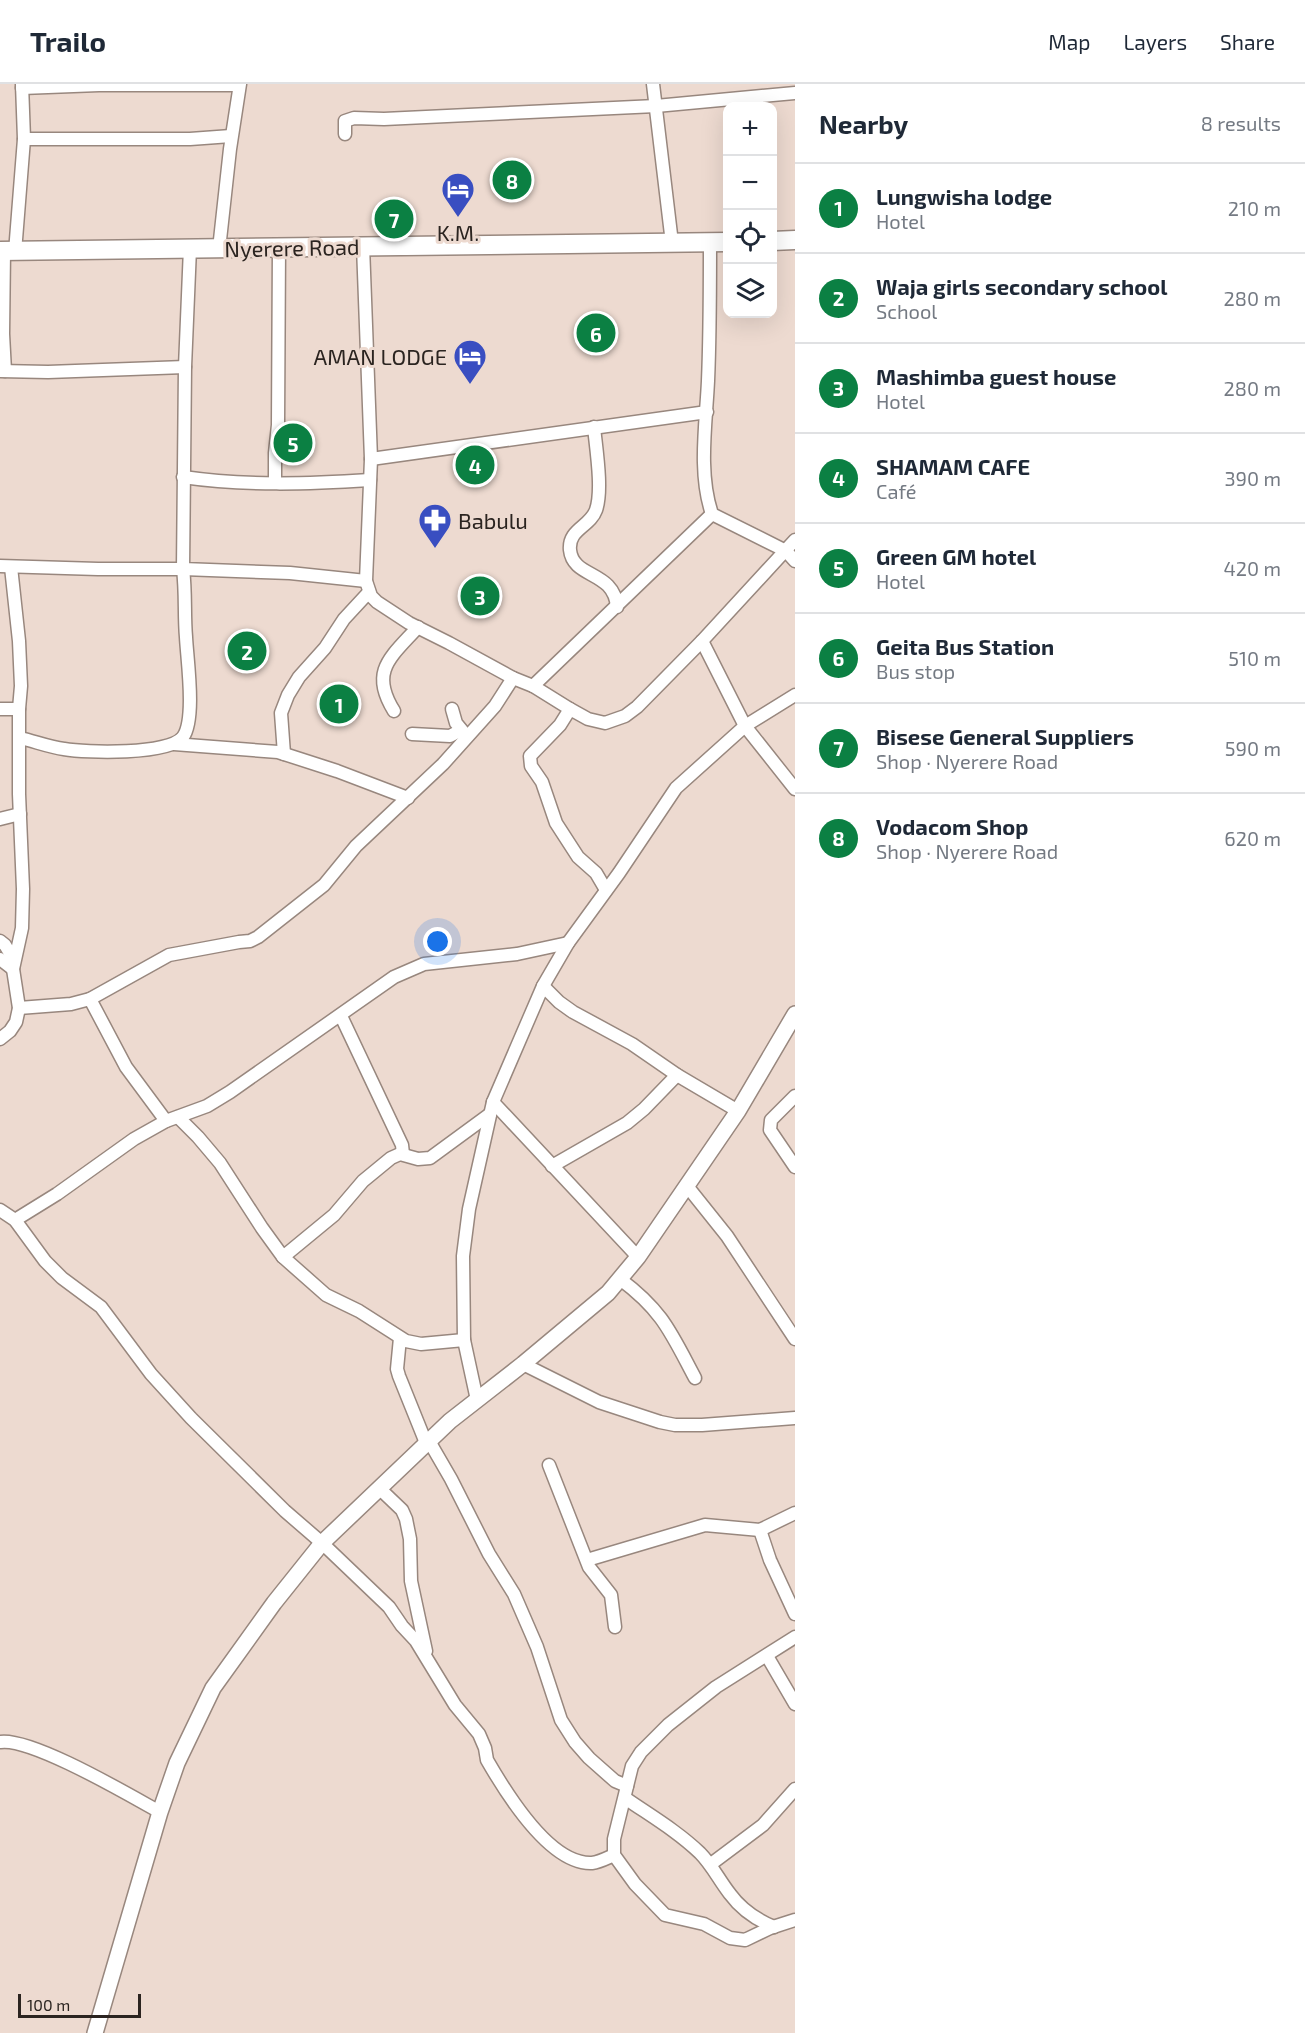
<!DOCTYPE html>
<html lang="en">
<head>
<meta charset="utf-8">
<style>
	body { margin:0; font-family:"Exo 2",sans-serif; background:#f2f2f3; color:#1f2937 }
	.controls { position:absolute; right:18px; top:18px; display:grid; overflow:hidden; border-radius:12px; box-shadow:0 6px 24px #0002 }
	.controls button { width:54px; height:54px; display:grid; place-items:center; padding:0; border:0; border-bottom:2px solid #e0e1e3; background:#fff; color:#1f2937; font:30px sans-serif }
	.scale { position:absolute; left:18px; bottom:15px; width:123px; box-sizing:border-box; padding-left:6px; border:3px solid #2b2420; border-top:0; font-size:16px; line-height:21px; white-space:nowrap; color:#2b2420; -webkit-text-stroke:4px #eddad0; paint-order:stroke }
	.you { position:absolute; left:438px; top:858px; width:21px; height:21px; margin:-15px; border:4px solid #fff; border-radius:50%; background:#1a73e8; box-shadow:0 0 0 9px #1a73e833 }
	.badge { display:grid; place-items:center; width:39px; height:39px; border-radius:50%; background:#0b8043; color:#fff; font-size:20px; font-weight:700 }
	.pin { position:absolute; translate:-50% -50%; border:3px solid #fff; box-shadow:0 2px 6px #0006 }
	.list { margin:0; padding:0; list-style:none }
	h2 { display:flex; justify-content:space-between; align-items:center; height:78px; margin:0; padding:0 24px; font-size:26px }
	h2 small { font-size:20px; font-weight:400; color:#747a83 }
	.list li { display:grid; grid-template-columns:39px 1fr auto; gap:18px; align-items:center; box-sizing:border-box; height:90px; padding:0 24px; border-top:2px solid #e0e1e3 }
	.list b { display:block; font-size:22px; white-space:nowrap }
	.list p { margin:0; font-size:20px; white-space:nowrap; color:#747a83 }
	.list em { font-size:20px; font-style:normal; color:#747a83 }
	.icon { flex:none; width:33px; height:33px; fill:none; stroke:currentColor; stroke-width:2; stroke-linecap:round; stroke-linejoin:round }
	.map { position:relative; flex:none; width:795px; height:1949px; overflow:hidden }
	header { display:flex; align-items:center; gap:36px; box-sizing:border-box; height:84px; padding:0 30px; background:#fff; border-bottom:2px solid #e0e1e3 }
	header strong { font-size:28px }
	nav { display:flex; gap:33px; margin-inline-start:auto; font-size:21px }
	main { display:flex }
	aside { flex:1; background:#fff }
	.map>svg:first-child { display:block }
	.lines { fill:none; stroke-linecap:round; stroke-linejoin:round }
	.minor-casing { stroke:#98877e; stroke-width:15 }
	.major-casing { stroke:#98877e; stroke-width:18 }
	.highway-casing { stroke:#98877e; stroke-width:21 }
	.minor { stroke:#fff; stroke-width:12 }
	.major { stroke:#fff; stroke-width:15 }
	.highway { stroke:#fff; stroke-width:18 }
	.labels { text-anchor:middle; dominant-baseline:central; stroke-width:6; stroke-linejoin:round; paint-order:stroke }
	.poi-label { font-size:22px; fill:#2b2420; stroke:#eddad0 }
	.street-label { font-size:22px; fill:#2b2420; stroke:#eddad0 }
</style>
</head>
<body>
<header>
<strong>Trailo</strong>
<nav><a>Map</a><a>Layers</a><a>Share</a></nav>
</header>
<main>
<div class="map">
<svg width="795" height="1949" viewBox="0 0 795 1949">
	<rect width="100%" height="100%" fill="#eddad0"/>
	<g class="lines">
		<defs>
			<g id="minor">
				<path d="M653,0L672,159"/>
				<path d="M22,4L99,1H239"/>
				<path d="M345,50V37L354,34L384,35L656,22L795,9"/>
				<path d="M24,55H190L231,52"/>
				<path d="M710,158C710,204 710,251 708,297C706,340 698,389 712,430L786,467L795,477"/>
				<path d="M363,162L371,375L366,497L371,512L377,518L409,539L449,559L513,594L533,602L570,625"/>
				<path d="M190,164L185,283L183,485L290,489L366,497"/>
				<path d="M219,165L230,65L240,0"/>
				<path d="M4,167L3,250L5,287"/>
				<path d="M15,168L24,55L22,0"/>
				<path d="M0,287L48,288L185,283"/>
				<path d="M594,343C596,364 603,406 596,426C590,443 568,445 570,466C573,495 614,486 617,523"/>
				<path d="M371,375L707,328"/>
				<path d="M183,393C245,402 308,400 370,396"/>
				<path d="M275,398V369L278,341L279,163"/>
				<path d="M0,482L98,485H183C186,509 184,531 186,553C187,575 196,635 183,653C169,671 86,669 64,665C49,663 34,657 20,654"/>
				<path d="M702,557L745,642L795,705"/>
				<path d="M533,602L712,430"/>
				<path d="M0,625H19"/>
				<path d="M452,625L456,639L465,650"/>
				<path d="M394,627C369,587 391,573 418,543"/>
				<path d="M412,650L450,652L461,646"/>
				<path d="M174,660L278,668L337,687L408,714"/>
				<path d="M284,670L281,629L288,611L299,593L325,564L344,535L369,508"/>
				<path d="M0,735L20,730"/>
				<path d="M606,806L596,789L578,773L556,739L542,698L531,682L530,672L560,641L570,625L588,635L605,639L625,632L637,623L702,557L795,456"/>
				<path d="M0,857L5,861L14,876"/>
				<path d="M0,875L13,885"/>
				<path d="M543,902L559,918L573,928L632,960L677,991L738,1027"/>
				<path d="M90,915L126,983L166,1037"/>
				<path d="M19,924L71,920L90,915L169,871L239,858L250,857L258,853L324,801L356,762L443,680L495,622L513,594"/>
				<path d="M341,932L402,1061L403,1070"/>
				<path d="M0,955L10,947L16,938L19,924L13,885L22,844L23,805L19,710V625L21,602L19,557L11,483"/>
				<path d="M795,1012L771,1036L770,1046L795,1083"/>
				<path d="M493,1018L638,1173"/>
				<path d="M178,1033L198,1053L220,1079L262,1144L283,1173L326,1211L359,1227L406,1257L421,1260L464,1256"/>
				<path d="M552,1082L627,1039L644,1025L677,991"/>
				<path d="M687,1102L727,1152L795,1255"/>
				<path d="M0,1126L15,1136L45,1177L62,1194L101,1223L151,1290L191,1334L285,1427L322,1459L389,1523L402,1542L416,1557L455,1621L479,1650L485,1664L487,1676C506,1709 550,1781 592,1779C600,1778 607,1774 614,1771"/>
				<path d="M15,1136L57,1110L134,1055L166,1037L207,1022L230,1008L394,893L424,880L517,870L568,859"/>
				<path d="M283,1173L334,1131L363,1097L391,1074L400,1070L418,1075L430,1074L490,1030"/>
				<path d="M620,1195C663,1227 671,1249 695,1294"/>
				<path d="M400,1254L397,1285L399,1292L426,1359"/>
				<path d="M523,1280L599,1318L660,1338L675,1341H702L795,1334"/>
				<path d="M477,1316L464,1256L463,1172L469,1125L493,1018L543,902L568,859L619,789L676,704L745,642L795,611"/>
				<path d="M429,1357L451,1395L489,1470L514,1510L537,1563L561,1636L575,1658L589,1674L615,1697L627,1702"/>
				<path d="M549,1381L589,1483L611,1511L615,1543"/>
				<path d="M379,1404L402,1426L406,1435L410,1455L411,1497L426,1567"/>
				<path d="M760,1446L770,1476L795,1530"/>
				<path d="M587,1476L705,1441L760,1446L795,1429"/>
				<path d="M795,1553L716,1603L668,1641L641,1668L632,1682L614,1755V1771L635,1800L665,1831L704,1840L730,1854L745,1856L770,1844L795,1836"/>
				<path d="M767,1572L795,1620"/>
				<path d="M0,1658C31,1653 129,1711 160,1728"/>
				<path d="M625,1714C651,1732 677,1747 700,1769C712,1781 719,1796 730,1810C741,1825 757,1836 774,1843"/>
				<path d="M711,1780L763,1741L795,1705"/>
			</g>
			<path id="major" d="M95,1949L160,1728L177,1679L213,1604L274,1519L322,1459L450,1337L523,1280L608,1209L638,1173L738,1027L795,930"/>
			<g id="highway">
				<path d="M772,157L795,156"/>
				<path d="M0,167L728,158"/>
			</g>
		</defs>
		<!-- minor casing -->
		<use href="#minor" class="minor-casing"/>
		<!-- major casing -->
		<use href="#major" class="major-casing"/>
		<!-- highway casing -->
		<use href="#highway" class="highway-casing"/>
		<!-- minor -->
		<use href="#minor" class="minor"/>
		<!-- major -->
		<use href="#major" class="major"/>
		<!-- highway -->
		<use href="#highway" class="highway"/>
	</g>
	<!-- icons -->
	<defs>
		<symbol id="hotel-pin" viewBox="-11 -11 22 30"><path d="M0 17L-7.5 6A9.5 9.5 0 1 1 7.5 6Z" fill="#394ec1" stroke="#eddad0"/><path d="M-6-4.5h1.5V1H6V5H4.5V3h-9V5H-6ZM-4 0a1.8 1.8 0 1 1 3.6 0ZM.5 0V-2.5h3Q6-2.5 6 0Z" fill="#fff"/></symbol>
		<symbol id="pharmacy-pin" viewBox="-11 -11 22 30"><path d="M0 17L-7.5 6A9.5 9.5 0 1 1 7.5 6Z" fill="#394ec1" stroke="#eddad0"/><path d="M-2-6h4v4h4v4h-4v4h-4v-4h-4v-4h4Z" fill="#fff"/></symbol>
	</defs>
	<g fill-rule="evenodd">
		<use href="#hotel-pin" x="439" y="86" width="38" height="52"/>
		<use href="#hotel-pin" x="451" y="253" width="38" height="52"/>
		<use href="#pharmacy-pin" x="416" y="417" width="38" height="52"/>
	</g>
	<g class="labels">
		<!-- poi labels -->
		<g class="poi-label">
			<text x="458" y="148">K.M.</text>
			<text x="447" y="272" text-anchor="end">AMAN LODGE</text>
			<text x="458" y="436" text-anchor="start">Babulu</text>
		</g>
		<!-- street labels -->
		<g class="street-label">
			<text transform="translate(292 163) rotate(-1)">Nyerere Road</text>
		</g>
	</g>
</svg>
<div class="controls">
<button>+</button>
<button>−</button>
<button><svg class="icon" aria-label="locate" viewBox="0 0 24 24"><circle cx="12" cy="12" r="6"/><path d="M12 2v4M12 18v4M2 12h4M18 12h4"/></svg></button>
<button><svg class="icon" aria-label="layers" viewBox="0 0 24 24"><path d="M12 4l9 5-9 5-9-5zM3 14l9 5 9-5"/></svg></button>
</div>
<div class="scale">100 m</div>
<div class="you"></div>
<div class="pin badge" style="left:339px;top:620px">1</div>
<div class="pin badge" style="left:247px;top:567px">2</div>
<div class="pin badge" style="left:480px;top:512px">3</div>
<div class="pin badge" style="left:475px;top:381px">4</div>
<div class="pin badge" style="left:293px;top:359px">5</div>
<div class="pin badge" style="left:596px;top:249px">6</div>
<div class="pin badge" style="left:394px;top:135px">7</div>
<div class="pin badge" style="left:512px;top:96px">8</div>
</div>
<aside>
<h2>Nearby<small>8 results</small></h2>
<ul class="list">
<li><span class="badge">1</span><div><b>Lungwisha lodge</b><p>Hotel</p></div><em>210 m</em></li>
<li><span class="badge">2</span><div><b>Waja girls secondary school</b><p>School</p></div><em>280 m</em></li>
<li><span class="badge">3</span><div><b>Mashimba guest house</b><p>Hotel</p></div><em>280 m</em></li>
<li><span class="badge">4</span><div><b>SHAMAM CAFE</b><p>Café</p></div><em>390 m</em></li>
<li><span class="badge">5</span><div><b>Green GM hotel</b><p>Hotel</p></div><em>420 m</em></li>
<li><span class="badge">6</span><div><b>Geita Bus Station</b><p>Bus stop</p></div><em>510 m</em></li>
<li><span class="badge">7</span><div><b>Bisese General Suppliers</b><p>Shop · Nyerere Road</p></div><em>590 m</em></li>
<li><span class="badge">8</span><div><b>Vodacom Shop</b><p>Shop · Nyerere Road</p></div><em>620 m</em></li>
</ul>
</aside>
</main>
</body>
</html>
